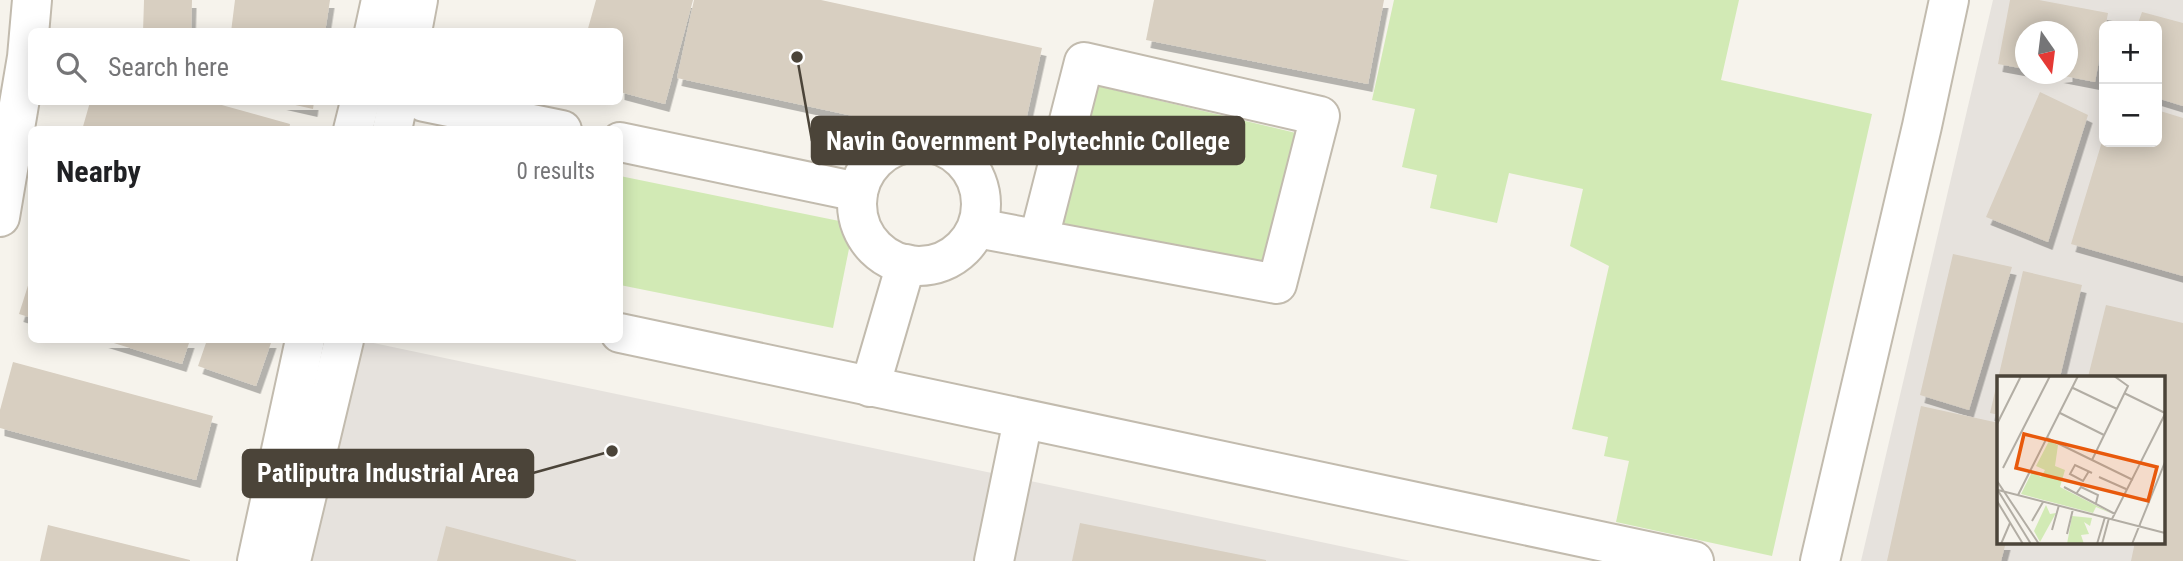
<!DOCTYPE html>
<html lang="en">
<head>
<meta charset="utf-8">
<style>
	body { margin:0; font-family:"Roboto Condensed",sans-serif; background:#f6f6f6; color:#202124 }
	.controls { position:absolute; right:21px; top:21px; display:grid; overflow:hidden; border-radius:10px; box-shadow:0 4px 18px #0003 }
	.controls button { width:63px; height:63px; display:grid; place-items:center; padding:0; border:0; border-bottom:2px solid #e0e0e0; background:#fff; color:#202124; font:35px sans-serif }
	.compass { position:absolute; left:2015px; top:21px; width:63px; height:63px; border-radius:50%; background:#fff; box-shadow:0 4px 18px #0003; rotate:166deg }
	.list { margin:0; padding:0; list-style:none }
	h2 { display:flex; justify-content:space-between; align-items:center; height:91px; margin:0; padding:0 28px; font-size:30px }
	h2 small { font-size:23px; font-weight:400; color:#757577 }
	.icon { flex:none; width:38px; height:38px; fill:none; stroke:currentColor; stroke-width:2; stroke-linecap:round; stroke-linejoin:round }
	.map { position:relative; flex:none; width:2183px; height:561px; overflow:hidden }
	.search { position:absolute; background:#fff; box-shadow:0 4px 18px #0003; left:28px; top:28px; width:595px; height:77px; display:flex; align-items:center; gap:18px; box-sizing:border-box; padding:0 24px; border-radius:10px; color:#757577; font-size:26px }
	.panel { position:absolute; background:#fff; box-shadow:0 4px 18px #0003; left:28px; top:126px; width:595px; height:217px; border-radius:10px }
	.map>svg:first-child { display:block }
	.industrial { fill:#e6e2dd; fill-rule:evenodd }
	.green { fill:#d2eab5 }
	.building { fill:#d8cfc1; filter:url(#shadow) }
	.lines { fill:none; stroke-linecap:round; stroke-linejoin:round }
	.minor-casing { stroke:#c2bbae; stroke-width:42 }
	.minor { stroke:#fff; stroke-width:38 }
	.inset-road { fill:none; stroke:#b2ada4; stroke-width:2 }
	.view { fill:#e8590c; fill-opacity:0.15; stroke:#e8590c; stroke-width:3.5 }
	.inset-edge { fill:none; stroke:#4b4439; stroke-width:3.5 }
	.leader { fill:none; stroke:#4b4439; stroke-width:2.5 }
	.callout-dot { fill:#4b4439; stroke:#fff; stroke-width:2.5 }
	.callout { fill:#4b4439; stroke:#4b4439; stroke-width:2.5 }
	.callout-label { font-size:26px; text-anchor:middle; font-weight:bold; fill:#fff }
</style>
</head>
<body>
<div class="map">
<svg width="2183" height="561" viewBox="0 0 2183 561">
	<defs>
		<filter id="shadow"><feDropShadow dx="4.5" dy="8" stdDeviation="0" flood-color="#0004"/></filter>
	</defs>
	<rect width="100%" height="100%" fill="#f6f3ec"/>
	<!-- industrial -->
	<g class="industrial">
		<path d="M1993,0H2183V561H1861ZM2104,26H2157V142H2104ZM2025,32H2068V74H2025ZM1999,377H2164V542H1999Z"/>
		<path d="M364,341L1411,561H308Z"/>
	</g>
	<!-- green -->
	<g class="green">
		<path d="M1394,0H1739L1721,80L1872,114L1772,556L1616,522L1629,461L1604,456L1608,437L1572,429L1609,266L1570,246L1583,189L1509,173L1497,223L1430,208L1437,175L1402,167L1415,109L1372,100Z"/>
		<path d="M1089,84L1296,133L1259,271L1052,230Z"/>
		<path d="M620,176L854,224L833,328L620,285Z"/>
	</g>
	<!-- building -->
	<g class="building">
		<path d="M144,0H192L191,32H143Z"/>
		<path d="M235,0H330L325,32H231Z"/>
		<path d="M596,0H693L665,104L620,92V32H587Z"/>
		<path d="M694,0H821L1042,48L1019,152L677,78Z"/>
		<path d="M1154,0H1384L1368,84L1146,40Z"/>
		<path d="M2010,0H2039L2108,13L2095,82L2059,75L2068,74V32H2025V69L1998,64Z"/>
		<path d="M2142,12L2183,23V106L2157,98V26H2137Z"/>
		<path d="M2040,92L2088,115L2048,242L1986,217Z"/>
		<path d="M90,102H211L290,124L289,130H82Z"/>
		<path d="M282,102H314L313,109Z"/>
		<path d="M2157,110L2183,118V276L2071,244L2104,135V142H2157Z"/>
		<path d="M1953,254L2012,267L1969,410L1920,395Z"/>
		<path d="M2023,271L2082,285L2060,377H1998L1999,415L1990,413Z"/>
		<path d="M31,276L32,277V318L19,314Z"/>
		<path d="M2106,305L2183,323V561H2131L2135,542H2164V377H2088Z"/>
		<path d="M104,340H190L182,364Z"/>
		<path d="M207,340H272L256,386L198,366Z"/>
		<path d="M13,362L213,416L196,480L0,428V410Z"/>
		<path d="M1921,406L1999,423V542H2006L2001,561H1887Z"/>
		<path d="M1080,523L1266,560V561H1072Z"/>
		<path d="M48,525L190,560V561H40Z"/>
		<path d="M446,526L576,560V561H437Z"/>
	</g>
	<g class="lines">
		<defs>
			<g id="minor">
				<path d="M374,32L381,0"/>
				<path d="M412,32L418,0"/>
				<path d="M424,102L562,130"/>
				<path d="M353,130L360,102"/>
				<path d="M392,130L398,102"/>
				<path d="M620,142L858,192"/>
				<circle cx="919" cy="204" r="62"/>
				<path d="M0,217L27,57L32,0"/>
				<path d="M977,228L1277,284L1320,116L1084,62L1039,238"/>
				<path d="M620,333L1694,561"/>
				<path d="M870,387L906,264"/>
				<path d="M257,561L305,340"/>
				<path d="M291,561L344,340"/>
				<path d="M994,561L1023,420"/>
				<path d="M1820,561L1922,126L1949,0"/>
			</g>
		</defs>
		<!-- minor casing -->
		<use href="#minor" class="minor-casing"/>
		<!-- minor -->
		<use href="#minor" class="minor"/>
	</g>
	<!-- overview -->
	<g transform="translate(1997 376)">
		<rect width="168" height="168" fill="#f6f3ec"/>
		<path d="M52,65L61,69L58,90L68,94L63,111L116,138L99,131L96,137L24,118L35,96L44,101L48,94L39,90ZM49,129L53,138L59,137L43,166L37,155ZM75,140L95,142L93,150L87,146L92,158L84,159L87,168H70Z" fill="#d2eab5"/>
		<path class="inset-road" d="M76,12L120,33M127,17L168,37M63,37L107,59M0,48L24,0M50,62L136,104M95,84L131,10L117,0M6,92L53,0M92,95L86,105L73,98L78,89L95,97M102,101L129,113M0,105L42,168M67,111L118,138M0,113L34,168M1,114L168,157M79,118L84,111L101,119L99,127M21,119L81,0M0,125L26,168M115,143L168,38M35,145L46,126M55,154L62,129M70,158L76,133M4,168L13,147M100,168L108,141M105,168L112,142M135,168L168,86"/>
		<path class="view" d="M27,58L160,91L151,125L19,92Z"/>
		<rect width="168" height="168" class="inset-edge"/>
	</g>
	<!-- callouts -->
	<path class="leader" d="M797 57L812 141M612 451L533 473"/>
	<g class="callout-dot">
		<circle cx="797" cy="57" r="7"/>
		<circle cx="612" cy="451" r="7"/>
	</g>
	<g class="callout">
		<rect x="812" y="117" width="432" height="47" rx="7"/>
		<rect x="243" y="450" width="290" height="47" rx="7"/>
	</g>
	<g class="callout-label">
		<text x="1028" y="150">Navin Government Polytechnic College</text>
		<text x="388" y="482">Patliputra Industrial Area</text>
	</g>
</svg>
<div class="controls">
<button>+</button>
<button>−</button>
</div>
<svg class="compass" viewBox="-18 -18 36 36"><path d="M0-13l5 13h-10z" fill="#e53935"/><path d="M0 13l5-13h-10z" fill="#757577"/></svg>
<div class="search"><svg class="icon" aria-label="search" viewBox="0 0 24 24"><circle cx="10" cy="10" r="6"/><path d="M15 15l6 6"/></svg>Search here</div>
<section class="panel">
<h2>Nearby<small>0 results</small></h2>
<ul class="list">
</ul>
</section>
</div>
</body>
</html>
